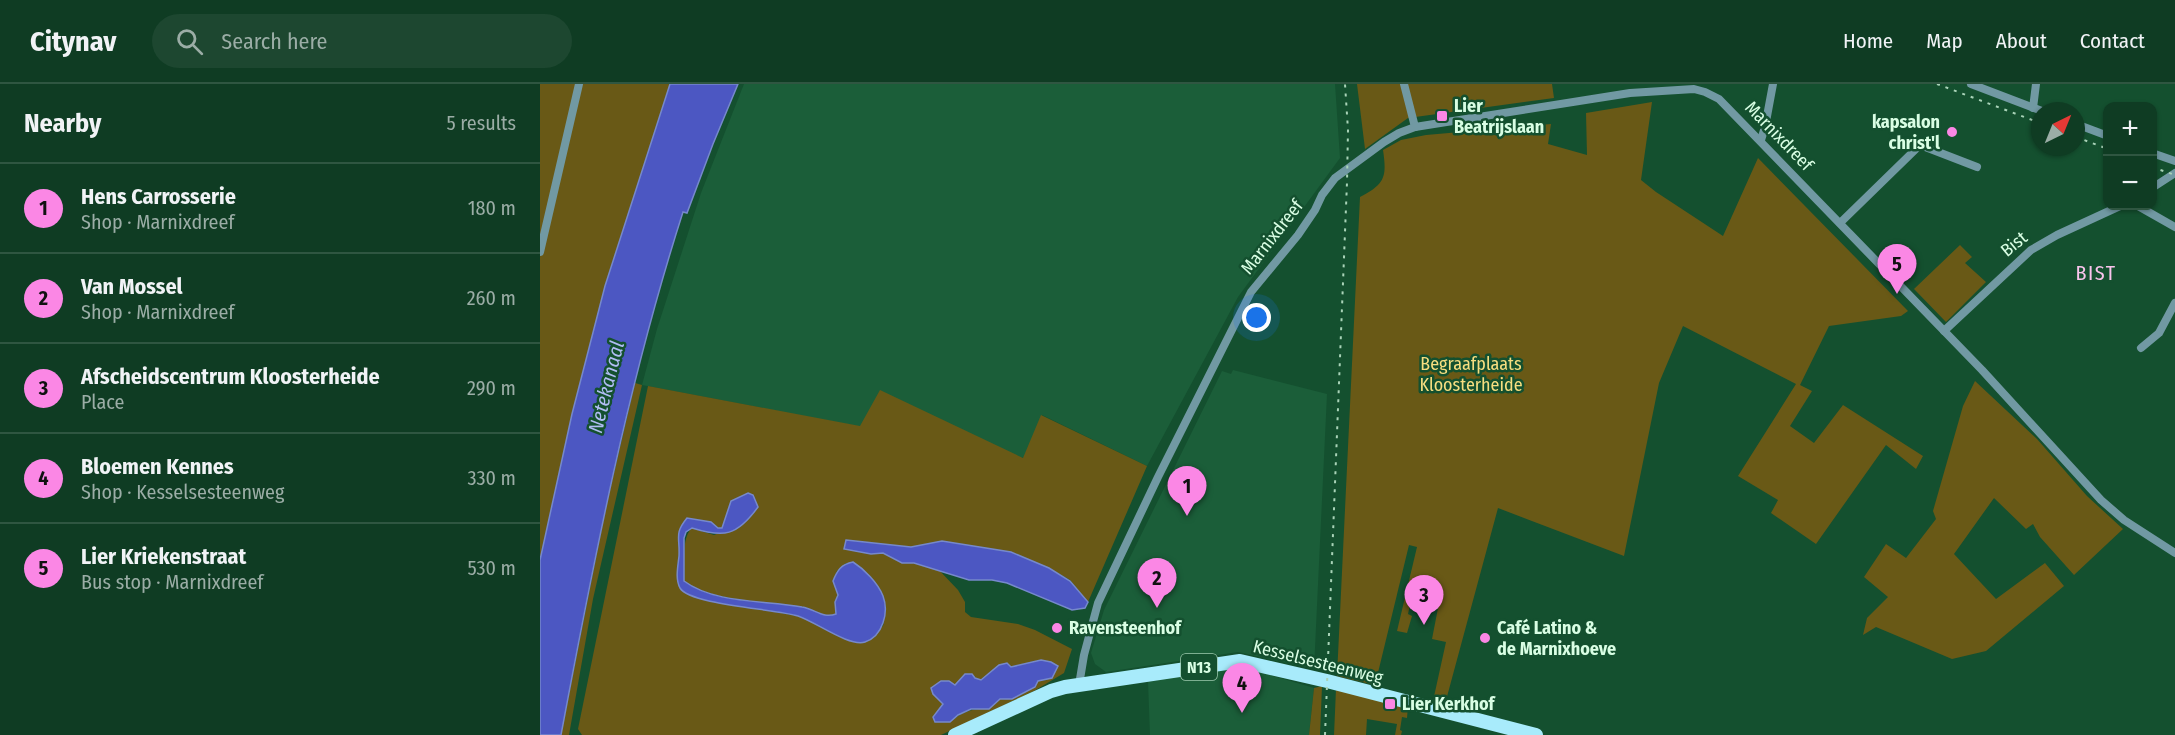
<!DOCTYPE html>
<html lang="en">
<head>
<meta charset="utf-8">
<style>
	body { margin:0; font-family:"Fira Sans Condensed",sans-serif; background:#1d4730; color:#f1f3f6 }
	.controls { position:absolute; right:18px; top:18px; display:grid; overflow:hidden; border-radius:12px; box-shadow:0 2px 4px #0004 }
	.controls button { width:54px; height:54px; display:grid; place-items:center; padding:0; border:0; border-bottom:2px solid #2f5641; background:#0f3c23; color:#f1f3f6; font:30px sans-serif }
	.compass { position:absolute; left:1491px; top:18px; width:54px; height:54px; border-radius:50%; background:#0f3c23; box-shadow:0 2px 4px #0004; rotate:43deg }
	.you { position:absolute; left:717px; top:234px; width:21px; height:21px; margin:-15px; border:4px solid #fff; border-radius:50%; background:#1a73e8; box-shadow:0 0 0 9px #1a73e833 }
	.badge { display:grid; place-items:center; width:39px; height:39px; border-radius:50%; background:#fb87e5; color:#111; font-size:20px; font-weight:700 }
	.pin { position:absolute; translate:-50% -50px; filter:drop-shadow(0 2px 3px #0008) }
	.pin::after { content:''; position:absolute; top:32px; width:21px; height:18px; background:inherit; clip-path:polygon(0 0,100% 0,50% 100%) }
	.list { margin:0; padding:0; list-style:none }
	h2 { display:flex; justify-content:space-between; align-items:center; height:78px; margin:0; padding:0 24px; font-size:26px }
	h2 small { font-size:20px; font-weight:400; color:#9bada6 }
	.list li { display:grid; grid-template-columns:39px 1fr auto; gap:18px; align-items:center; box-sizing:border-box; height:90px; padding:0 24px; border-top:2px solid #2f5641 }
	.list b { display:block; font-size:22px; white-space:nowrap }
	.list p { margin:0; font-size:20px; white-space:nowrap; color:#9bada6 }
	.list em { font-size:20px; font-style:normal; color:#9bada6 }
	.icon { flex:none; width:33px; height:33px; fill:none; stroke:currentColor; stroke-width:2; stroke-linecap:round; stroke-linejoin:round }
	.map { position:relative; flex:none; width:1635px; height:651px; overflow:hidden }
	header { display:flex; align-items:center; gap:36px; box-sizing:border-box; height:84px; padding:0 30px; background:#0f3c23; border-bottom:2px solid #2f5641 }
	header strong { font-size:28px }
	nav { display:flex; gap:33px; margin-inline-start:auto; font-size:21px }
	.search { width:420px; height:54px; background:#1d4730; display:flex; align-items:center; gap:15px; box-sizing:border-box; padding:0 21px; border-radius:33px; color:#9bada6; font-size:22px }
	main { display:flex }
	aside { flex:1; background:#0f3c23 }
	.map>svg:first-child { display:block }
	.built { fill:#1b5e39 }
	.green { fill:#695916; fill-rule:evenodd }
	.water { fill:#4c57c2; stroke:#7689cc; stroke-width:1.5 }
	.lines { fill:none; stroke-linecap:round; stroke-linejoin:round }
	.minor { stroke:#7199a3; stroke-width:8 }
	.primary { stroke:#a8ebfb; stroke-width:14 }
	.rail { stroke:#a9d3b8; stroke-width:2; stroke-dasharray:3 6; stroke-linecap:butt }
	.poi-dot { fill:#fb87e5; stroke:#14502f; stroke-width:2 }
	.labels { text-anchor:middle; dominant-baseline:central; stroke-width:5; stroke-linejoin:round; paint-order:stroke }
	.shield { fill:#14502f; stroke:#9ecaae; stroke-width:1.5 }
	.shield-label { font-size:16px; font-weight:bold; fill:#d9fee4 }
	.poi-label { font-size:18px; font-weight:bold; fill:#d9fee4; stroke:#14502f; text-anchor:start }
	.street-label { font-size:18px; fill:#d9fee4; stroke:#14502f }
	.park-label { font-size:18px; fill:#f7de80; stroke:#14502f }
	.neighbourhood-label { font-size:20px; letter-spacing:1.5px; fill:#f9c4ec; stroke:#14502f }
	.water-label { font-size:20px; font-style:italic; fill:#b0bcf3; stroke:#14502f }
</style>
</head>
<body>
<header>
<strong>Citynav</strong>
<div class="search"><svg class="icon" aria-label="search" viewBox="0 0 24 24"><circle cx="10" cy="10" r="6"/><path d="M15 15l6 6"/></svg>Search here</div>
<nav><a>Home</a><a>Map</a><a>About</a><a>Contact</a></nav>
</header>
<main>
<aside>
<h2>Nearby<small>5 results</small></h2>
<ul class="list">
<li><span class="badge">1</span><div><b>Hens Carrosserie</b><p>Shop · Marnixdreef</p></div><em>180 m</em></li>
<li><span class="badge">2</span><div><b>Van Mossel</b><p>Shop · Marnixdreef</p></div><em>260 m</em></li>
<li><span class="badge">3</span><div><b>Afscheidscentrum Kloosterheide</b><p>Place</p></div><em>290 m</em></li>
<li><span class="badge">4</span><div><b>Bloemen Kennes</b><p>Shop · Kesselsesteenweg</p></div><em>330 m</em></li>
<li><span class="badge">5</span><div><b>Lier Kriekenstraat</b><p>Bus stop · Marnixdreef</p></div><em>530 m</em></li>
</ul>
</aside>
<div class="map">
<svg width="1635" height="651" viewBox="0 0 1635 651">
	<rect width="100%" height="100%" fill="#14502f"/>
	<!-- built -->
	<g class="built">
		<path d="M204,0H795L800,74L698,213L607,382L502,331L484,374L102,301L117,245L161,109Z"/>
		<path d="M693,286L787,310L774,585L698,568L566,588L555,580L551,569L564,526L682,287L691,290Z"/>
		<path d="M691,583L710,585L774,604L769,651H610L608,597Z"/>
	</g>
	<!-- green -->
	<g class="green">
		<path d="M0,0H130L65,202L32,330L0,476Z"/>
		<path d="M817,0H1012L1014,14L868,34L825,65Z"/>
		<path d="M1112,18L1101,96L1116,108L1183,152L1218,74L1368,227L1361,232L1289,242L1260,301L1272,307L1250,342L1274,359L1303,321L1383,372L1376,385L1346,361L1276,460L1231,429L1238,416L1198,392L1256,300L1143,242L1119,299L1084,472L958,424L905,620L893,617L906,558L892,555L899,519L872,512L868,530L872,532L867,549L857,547L877,463L869,461L835,601L797,592L820,113C845,100 847,93 843,66L861,56L886,51L1011,40L1008,60L1047,71L1046,29Z"/>
		<path d="M1420,161L1432,173L1425,179L1446,198L1406,238L1374,205Z"/>
		<path d="M1435,297L1497,355L1547,412L1583,445L1534,491L1500,453L1493,440L1486,445L1454,414L1414,470L1456,515L1505,479L1524,502L1446,567L1412,575L1336,543L1323,551L1327,534L1348,513L1324,493L1346,460L1366,474L1396,435L1393,427L1423,322Z"/>
		<path d="M95,299L102,301L53,515L29,651H21L66,423Z"/>
		<path d="M108,302L320,342L340,306L483,374L501,331L607,382L548,518L530,496L509,484L471,468L402,457L371,463L306,456L324,469H343L362,479H374L398,485L418,506L425,518V528L431,533L478,540L495,546L532,565L524,589L494,607L401,651H42L38,645ZM202,412L214,429L205,438L174,451L152,444C141,453 145,482 144,497C174,519 233,518 270,525C278,530 286,534 297,530L295,518L298,511L293,497L297,487L306,479C334,493 350,508 343,542L312,558L259,532L175,518L150,511L137,485L139,470L147,434L171,438L179,444H182C188,432 191,420 202,412ZM501,576L507,596L498,597C493,607 471,617 460,615L449,625C433,624 422,628 410,638L393,633L403,620L393,610L415,601L425,590L441,596L447,592L451,587Z"/>
		<path d="M782,602L780,651H769L774,604Z"/>
		<path d="M796,605L868,622L867,634L862,633L860,646L862,647L861,651H855L857,640L827,635L826,651H794Z"/>
	</g>
	<!-- water -->
	<g class="water">
		<path d="M130,0H198L173,60L147,129L143,128C88,299 54,475 21,651H0V476L32,330L65,202Z"/>
		<path d="M208,409L213,411L218,423C197,452 184,454 152,444L146,448L144,454V497C175,520 225,516 262,523C275,525 283,535 296,530L295,518L298,511L293,497C297,487 301,480 313,478C324,485 338,499 343,512C349,528 343,552 325,558C309,563 276,538 258,532C237,525 150,521 140,504C135,495 138,482 139,472C140,453 134,450 147,434L171,438L178,444H182L191,417Z"/>
		<path d="M306,456L371,463L402,457L471,468L509,484L530,497L548,518L545,524L532,526L467,499L452,496H429L374,479H362L343,469L331,470L304,465Z"/>
		<path d="M501,576L511,578L518,582L512,594L498,597L495,603L472,615H460L449,625H431L418,631L410,638H395L393,633L403,620L393,610L391,604L401,597H409L415,601L425,590H432L435,594L441,596L459,581L467,579L471,583Z"/>
	</g>
	<g class="lines">
		<!-- minor -->
		<g class="minor">
			<path d="M864,0L875,43"/>
			<path d="M1431,0L1502,27"/>
			<path d="M1493,24L1496,0"/>
			<path d="M1536,40L1568,52"/>
			<path d="M1221,56L1225,43L1233,0"/>
			<path d="M1380,61L1437,83"/>
			<path d="M1612,69L1635,77"/>
			<path d="M1612,104L1635,89"/>
			<path d="M1598,122L1635,143"/>
			<path d="M1300,139L1380,61L1376,56"/>
			<path d="M0,168L39,0"/>
			<path d="M1404,247L1491,166L1517,151L1580,122"/>
			<path d="M1601,264L1619,249L1635,219"/>
			<path d="M539,601L544,571L558,519L618,393L711,208L758,151L775,126L782,111L795,94L844,58L859,49L875,43L1090,9L1154,5L1165,8L1179,15L1442,286L1561,416L1584,436L1635,469"/>
		</g>
		<!-- primary -->
		<path class="primary" d="M415,651L511,607L525,603L700,577L787,597L996,651"/>
		<!-- rail -->
		<g class="rail">
			<path d="M1397,0L1500,39"/>
			<path d="M1536,53L1568,65"/>
			<path d="M1612,83L1635,91"/>
			<path d="M785,651L807,98L808,46L805,0"/>
		</g>
	</g>
	<!-- markers -->
	<g class="poi-dot">
		<rect x="896" y="26" width="12" height="12" rx="3"/>
		<circle cx="1412" cy="48" r="6"/>
		<circle cx="517" cy="544" r="6"/>
		<circle cx="945" cy="554" r="6"/>
		<rect x="844" y="614" width="12" height="12" rx="3"/>
	</g>
	<g class="labels">
		<!-- shield labels -->
		<rect class="shield" x="641" y="570" width="36" height="26" rx="4.5"/>
		<g class="shield-label">
			<text x="659" y="583">N13</text>
		</g>
		<!-- poi labels -->
		<g class="poi-label">
			<text x="914" y="22">Lier<tspan x="914" dy="21">Beatrijslaan</tspan></text>
			<text x="1400" y="38" text-anchor="end">kapsalon<tspan x="1400" dy="21">christ'l</tspan></text>
			<text x="529" y="544">Ravensteenhof</text>
			<text x="957" y="544">Café Latino &amp;<tspan x="957" dy="21">de Marnixhoeve</tspan></text>
			<text x="862" y="620">Lier Kerkhof</text>
		</g>
		<!-- street labels -->
		<g class="street-label">
			<text transform="translate(1239 52) rotate(46)">Marnixdreef</text>
			<text transform="translate(732 153) rotate(-52)">Marnixdreef</text>
			<text transform="translate(1474 160) rotate(-39)">Bist</text>
			<text transform="translate(778 578) rotate(14)">Kesselsesteenweg</text>
		</g>
		<!-- park labels -->
		<g class="park-label">
			<text x="931" y="280">Begraafplaats<tspan x="931" dy="21">Kloosterheide</tspan></text>
		</g>
		<!-- neighbourhood labels -->
		<g class="neighbourhood-label">
			<text x="1556" y="189">BIST</text>
		</g>
		<!-- water labels -->
		<g class="water-label">
			<text transform="translate(66 303) rotate(-76)">Netekanaal</text>
		</g>
	</g>
</svg>
<div class="controls">
<button>+</button>
<button>−</button>
</div>
<svg class="compass" viewBox="-18 -18 36 36"><path d="M0-13l5 13h-10z" fill="#e53935"/><path d="M0 13l5-13h-10z" fill="#9bada6"/></svg>
<div class="you"></div>
<div class="pin badge" style="left:647px;top:432px">1</div>
<div class="pin badge" style="left:617px;top:524px">2</div>
<div class="pin badge" style="left:884px;top:541px">3</div>
<div class="pin badge" style="left:702px;top:629px">4</div>
<div class="pin badge" style="left:1357px;top:210px">5</div>
</div>
</main>
</body>
</html>
